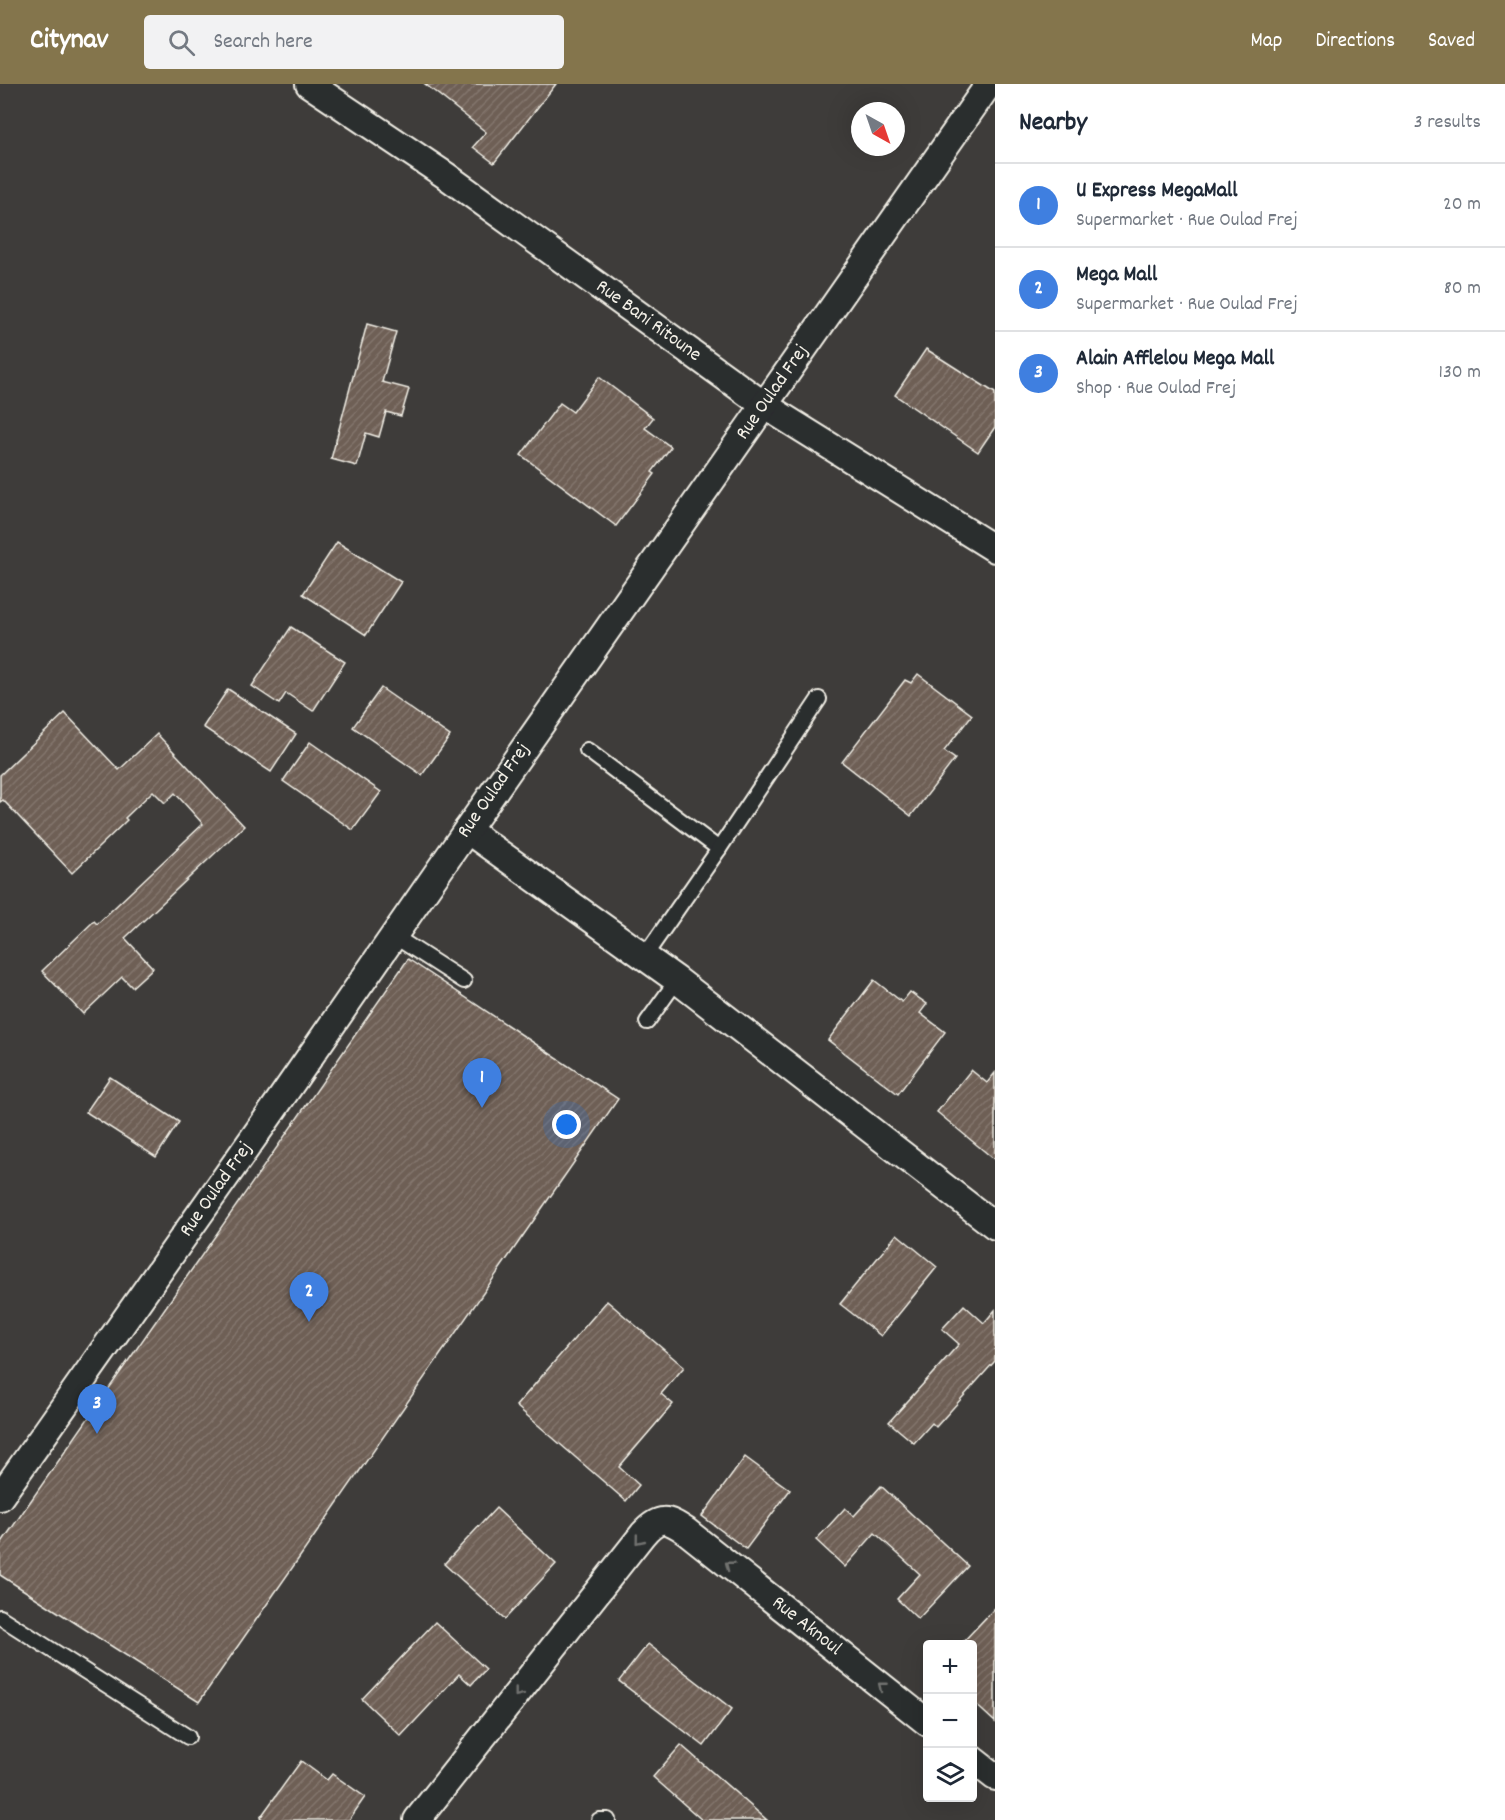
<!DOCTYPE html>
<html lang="en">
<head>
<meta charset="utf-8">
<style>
	body { margin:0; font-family:Dekko,sans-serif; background:#f2f2f3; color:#1f2937 }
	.controls { position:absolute; right:18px; bottom:18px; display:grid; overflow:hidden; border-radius:6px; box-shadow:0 6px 24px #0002 }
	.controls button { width:54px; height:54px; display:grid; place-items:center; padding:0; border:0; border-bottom:2px solid #e0e1e3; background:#fff; color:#1f2937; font:30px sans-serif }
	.compass { position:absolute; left:851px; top:18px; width:54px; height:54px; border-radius:50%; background:#fff; box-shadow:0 6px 24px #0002; rotate:140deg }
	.you { position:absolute; left:567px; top:1041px; width:21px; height:21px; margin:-15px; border:4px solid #fff; border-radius:50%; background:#1a73e8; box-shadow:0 0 0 9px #1a73e833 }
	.badge { display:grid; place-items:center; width:39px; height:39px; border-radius:50%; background:#84754c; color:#fff; font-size:20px; font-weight:700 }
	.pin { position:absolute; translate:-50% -50px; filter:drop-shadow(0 2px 3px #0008) }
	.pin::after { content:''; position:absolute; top:32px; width:21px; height:18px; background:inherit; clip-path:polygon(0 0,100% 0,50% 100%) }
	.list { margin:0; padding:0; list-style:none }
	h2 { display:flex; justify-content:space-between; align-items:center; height:78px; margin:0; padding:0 24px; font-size:26px }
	h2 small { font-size:20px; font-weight:400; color:#747a83 }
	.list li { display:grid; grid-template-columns:39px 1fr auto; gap:18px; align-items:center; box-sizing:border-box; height:84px; padding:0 24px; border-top:2px solid #e0e1e3 }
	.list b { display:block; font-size:22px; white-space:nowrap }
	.list p { margin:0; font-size:20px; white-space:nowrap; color:#747a83 }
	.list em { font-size:20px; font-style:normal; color:#747a83 }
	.icon { flex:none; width:33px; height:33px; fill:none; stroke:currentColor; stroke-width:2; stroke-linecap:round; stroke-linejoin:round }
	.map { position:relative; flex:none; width:995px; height:1736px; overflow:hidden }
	header { display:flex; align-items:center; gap:36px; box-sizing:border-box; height:84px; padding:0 30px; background:#84754c; color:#fff }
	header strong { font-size:28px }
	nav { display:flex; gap:33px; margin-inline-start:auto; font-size:21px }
	.search { width:420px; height:54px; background:#f2f2f3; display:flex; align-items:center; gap:15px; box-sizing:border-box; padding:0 21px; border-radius:6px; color:#747a83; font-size:22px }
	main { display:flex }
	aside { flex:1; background:#fff }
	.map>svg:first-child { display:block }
	.building { fill:url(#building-hatch); stroke:#f4f1e8; stroke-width:1.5 }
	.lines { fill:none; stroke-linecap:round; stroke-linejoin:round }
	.service-casing { stroke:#f4f1e8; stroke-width:18 }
	.minor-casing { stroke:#f4f1e8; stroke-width:30 }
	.service { stroke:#2a2d2e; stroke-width:14 }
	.minor { stroke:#2a2d2e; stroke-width:26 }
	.oneway { stroke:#71726f }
	.labels { text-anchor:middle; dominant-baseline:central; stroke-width:5; stroke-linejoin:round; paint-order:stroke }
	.street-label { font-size:20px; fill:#f4f1e8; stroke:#2a2d2e }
</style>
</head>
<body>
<header>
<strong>Citynav</strong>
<div class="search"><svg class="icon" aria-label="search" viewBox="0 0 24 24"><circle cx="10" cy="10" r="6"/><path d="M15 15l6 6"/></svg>Search here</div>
<nav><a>Map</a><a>Directions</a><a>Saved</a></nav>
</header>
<main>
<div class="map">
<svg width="995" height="1736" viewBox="0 0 995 1736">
	<defs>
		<pattern id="building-hatch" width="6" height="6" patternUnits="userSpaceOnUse" patternTransform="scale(1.5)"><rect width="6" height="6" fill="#6e5f55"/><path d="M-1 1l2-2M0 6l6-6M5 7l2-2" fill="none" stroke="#83766d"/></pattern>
	</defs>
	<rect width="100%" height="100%" fill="#3e3c3a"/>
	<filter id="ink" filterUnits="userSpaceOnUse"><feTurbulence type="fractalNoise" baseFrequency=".0167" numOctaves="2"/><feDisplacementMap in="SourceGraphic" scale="12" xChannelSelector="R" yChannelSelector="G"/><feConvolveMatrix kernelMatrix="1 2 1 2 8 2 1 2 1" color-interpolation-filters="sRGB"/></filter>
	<g filter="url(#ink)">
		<!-- building -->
		<g class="building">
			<path d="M425,0H556L494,79L473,63L486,48Z"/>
			<path d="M367,240L396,248L382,298L409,305L401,332L386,328L379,353L366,349L357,382L331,375Z"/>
			<path d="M926,265L995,309V343L978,368L895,311Z"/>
			<path d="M599,293L653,334L645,344L671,363L652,388L655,390L616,442L521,371L560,319L573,328Z"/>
			<path d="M337,458L401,498L366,551L303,510Z"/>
			<path d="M291,543L345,578L313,627L286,609L279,620L252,602Z"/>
			<path d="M918,590L972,631L944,667L955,675L911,732L842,678L905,596L911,599Z"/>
			<path d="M381,604L450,652L422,691L353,643Z"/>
			<path d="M228,605L296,650L271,688L203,643Z"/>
			<path d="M65,629L119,686L157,650L244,742L125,854L153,884L132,903L122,893L83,930L42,887L94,837L97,840L203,740L175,709L165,719L153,707L125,734L127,736L72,789L3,716L0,718V691Z"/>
			<path d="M310,658L381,708L353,746L283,697Z"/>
			<path d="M408,875L618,1015L199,1618L0,1491V1461Z"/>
			<path d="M874,896L902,918L910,908L927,920L920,929L945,948L898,1010L828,956Z"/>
			<path d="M971,986L987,999L995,989V1076L937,1028Z"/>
			<path d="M110,993L179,1038L156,1073L86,1028Z"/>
			<path d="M897,1150L937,1183L881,1252L840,1220Z"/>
			<path d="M607,1217L684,1283L661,1310L673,1320L619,1383L639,1401L626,1417L516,1322Z"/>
			<path d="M964,1221L984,1239L995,1226V1277L936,1343L932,1339L914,1359L889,1338L959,1260L942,1245Z"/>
			<path d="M745,1373L790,1406L746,1465L702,1432Z"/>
			<path d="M881,1402L968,1482L918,1535L897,1515L920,1490L875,1449L845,1483L816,1456L845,1424L854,1432Z"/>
			<path d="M496,1424L556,1480L505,1535L444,1480Z"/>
			<path d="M995,1524V1638L972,1617V1579L975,1576L972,1574V1560H961Z"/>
			<path d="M435,1538L486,1585L471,1601L459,1590L401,1652L362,1615Z"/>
			<path d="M648,1560L732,1625L704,1662L619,1597Z"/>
			<path d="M681,1661L767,1736H702L653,1693Z"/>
			<path d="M301,1677L327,1696L332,1690L365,1713L349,1736H262L260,1734Z"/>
		</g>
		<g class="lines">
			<defs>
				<g id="service">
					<path d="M587,666L719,765"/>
					<path d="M394,852L464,897"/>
					<path d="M644,873L719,765L819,615"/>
					<path d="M647,938L677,896"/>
					<path d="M0,1533L188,1653"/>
					<path d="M599,1736H608"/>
				</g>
				<g id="minor">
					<path id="s1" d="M309,0L445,91L764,321L995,465"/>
					<path d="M467,746L677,896L995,1142"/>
					<path id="s2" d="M0,1413L273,1026L467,746L989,0"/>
					<path d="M972,1675L995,1693"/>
					<path id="s3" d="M417,1736L643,1450C659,1432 667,1434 686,1447L928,1639"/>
				</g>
			</defs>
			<!-- service casing -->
			<use href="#service" class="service-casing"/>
			<!-- minor casing -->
			<use href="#minor" class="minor-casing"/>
			<!-- service -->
			<use href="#service" class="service"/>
			<!-- minor -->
			<use href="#minor" class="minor"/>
		</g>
		<!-- one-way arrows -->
		<defs><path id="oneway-chevron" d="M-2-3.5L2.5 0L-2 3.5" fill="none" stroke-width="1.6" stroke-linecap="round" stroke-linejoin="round" transform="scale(1.5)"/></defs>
		<g class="oneway">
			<use href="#oneway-chevron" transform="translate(639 1456) rotate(129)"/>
			<use href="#oneway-chevron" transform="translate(729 1481) rotate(-142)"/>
			<use href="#oneway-chevron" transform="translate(882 1602) rotate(-141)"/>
			<use href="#oneway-chevron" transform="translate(518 1609) rotate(128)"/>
		</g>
	</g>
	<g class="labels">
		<!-- street labels -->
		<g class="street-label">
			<text stroke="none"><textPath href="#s1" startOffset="414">Rue Bani Ritoune</textPath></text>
			<text stroke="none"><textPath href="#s2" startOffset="1348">Rue Oulad Frej</textPath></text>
			<text stroke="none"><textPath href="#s2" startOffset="862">Rue Oulad Frej</textPath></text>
			<text stroke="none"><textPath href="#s2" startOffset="376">Rue Oulad Frej</textPath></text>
			<text stroke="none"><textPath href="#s3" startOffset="568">Rue Aknoul</textPath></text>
		</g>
	</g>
</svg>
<div class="controls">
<button>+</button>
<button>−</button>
<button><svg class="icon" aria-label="layers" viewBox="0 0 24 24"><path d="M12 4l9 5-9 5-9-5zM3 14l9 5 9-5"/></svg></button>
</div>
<svg class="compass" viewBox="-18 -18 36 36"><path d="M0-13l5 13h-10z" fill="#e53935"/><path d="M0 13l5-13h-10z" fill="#747a83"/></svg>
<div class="you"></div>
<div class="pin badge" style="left:482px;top:1024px;background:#3f7fe0">1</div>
<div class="pin badge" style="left:309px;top:1238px;background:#3f7fe0">2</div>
<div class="pin badge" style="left:97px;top:1350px;background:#3f7fe0">3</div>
</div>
<aside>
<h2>Nearby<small>3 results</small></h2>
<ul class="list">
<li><span class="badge" style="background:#3f7fe0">1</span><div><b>U Express MegaMall</b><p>Supermarket · Rue Oulad Frej</p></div><em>20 m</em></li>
<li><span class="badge" style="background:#3f7fe0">2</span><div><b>Mega Mall</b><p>Supermarket · Rue Oulad Frej</p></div><em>80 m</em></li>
<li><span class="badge" style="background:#3f7fe0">3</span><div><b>Alain Afflelou Mega Mall</b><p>Shop · Rue Oulad Frej</p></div><em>130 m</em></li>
</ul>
</aside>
</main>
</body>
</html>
